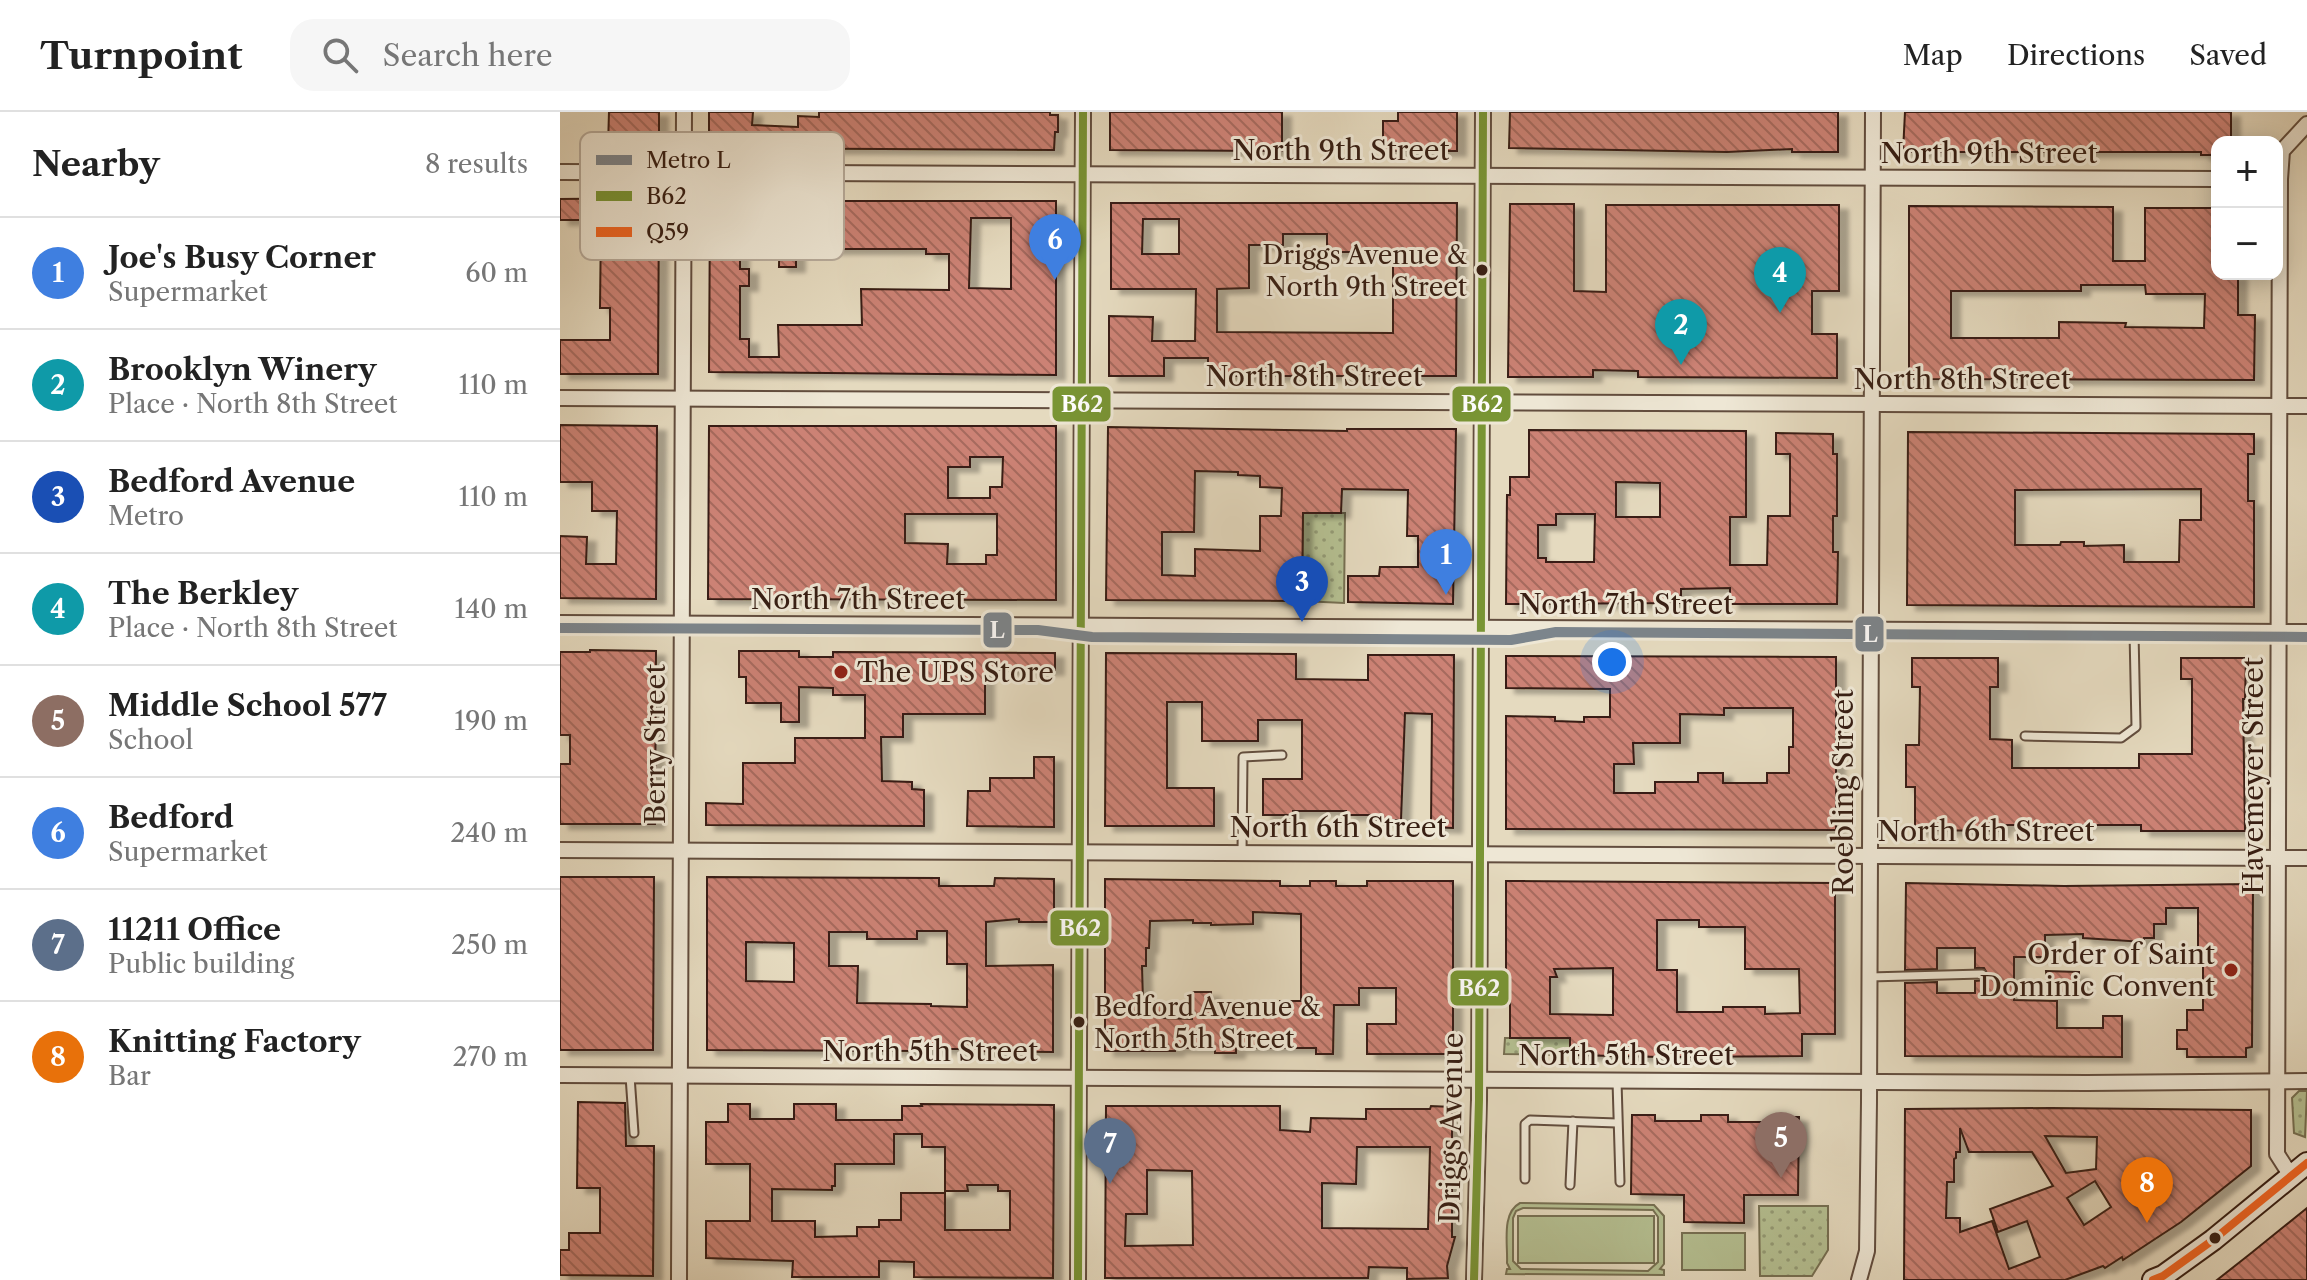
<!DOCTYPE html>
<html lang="en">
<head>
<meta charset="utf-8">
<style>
	body { margin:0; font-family:"Libre Caslon Text",serif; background:#f6f6f6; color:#222 }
	.controls { position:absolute; right:24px; top:24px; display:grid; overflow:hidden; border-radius:16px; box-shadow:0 4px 20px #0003 }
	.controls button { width:72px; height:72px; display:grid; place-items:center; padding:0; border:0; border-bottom:2px solid #e0e0e0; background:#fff; color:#222; font:40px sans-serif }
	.you { position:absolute; left:1052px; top:550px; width:28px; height:28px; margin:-20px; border:6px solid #fff; border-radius:50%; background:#1a73e8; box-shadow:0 0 0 12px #1a73e833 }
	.badge { display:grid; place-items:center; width:52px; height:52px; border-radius:50%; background:#0b8043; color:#fff; font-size:26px; font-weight:700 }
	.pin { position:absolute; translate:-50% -66px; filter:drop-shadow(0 2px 4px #0008) }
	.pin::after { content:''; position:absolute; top:42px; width:28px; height:24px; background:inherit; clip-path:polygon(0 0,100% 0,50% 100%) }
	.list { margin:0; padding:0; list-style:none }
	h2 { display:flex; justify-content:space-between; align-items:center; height:104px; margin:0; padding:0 32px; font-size:34px }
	h2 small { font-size:26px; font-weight:400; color:#767676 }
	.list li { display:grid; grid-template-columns:52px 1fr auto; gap:24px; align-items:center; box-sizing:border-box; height:112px; padding:0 32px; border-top:2px solid #e0e0e0 }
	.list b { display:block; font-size:30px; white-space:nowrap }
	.list p { margin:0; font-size:26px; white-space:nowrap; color:#767676 }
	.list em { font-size:26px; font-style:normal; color:#767676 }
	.icon { flex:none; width:44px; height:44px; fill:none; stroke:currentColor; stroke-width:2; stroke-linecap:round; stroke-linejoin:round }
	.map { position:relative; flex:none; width:1747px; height:1168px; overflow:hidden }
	header { display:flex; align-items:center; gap:48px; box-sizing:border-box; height:112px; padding:0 40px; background:#fff; border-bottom:2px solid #e0e0e0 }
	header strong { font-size:38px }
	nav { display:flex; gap:44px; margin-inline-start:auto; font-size:28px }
	.search { width:560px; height:72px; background:#f6f6f6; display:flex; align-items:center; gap:20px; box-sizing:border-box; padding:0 28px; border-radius:24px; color:#767676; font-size:30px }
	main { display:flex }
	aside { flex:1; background:#fff }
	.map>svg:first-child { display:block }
	.green { fill:url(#green-dots); stroke:#766f52; stroke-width:2 }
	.pitch { fill:#b5c092; stroke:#766f52; stroke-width:2; fill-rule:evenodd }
	.building { fill:url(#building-back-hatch); stroke:#371e13; stroke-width:2; fill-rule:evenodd; filter:url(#shadow) }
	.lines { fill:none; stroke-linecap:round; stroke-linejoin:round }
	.lane-casing { stroke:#624d3e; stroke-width:11 }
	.street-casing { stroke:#624d3e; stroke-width:18 }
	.secondary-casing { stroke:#371e13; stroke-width:24 }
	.lane { stroke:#eee7d5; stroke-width:7 }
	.street { stroke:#eee7d5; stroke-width:14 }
	.secondary { stroke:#eee7d5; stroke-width:20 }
	.bus-1-casing { stroke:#eee7d5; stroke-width:14 }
	.bus-2-casing { stroke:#eee7d5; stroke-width:14 }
	.bus-1 { stroke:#799534; stroke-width:8 }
	.bus-2 { stroke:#f26522; stroke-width:8 }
	.metro-1-casing { stroke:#eee7d5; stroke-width:16 }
	.metro-1 { stroke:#7c858c; stroke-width:10 }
	.bus-dot { fill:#371e13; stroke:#eee7d5; stroke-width:3 }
	.poi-dot { fill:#8f2418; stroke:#eee7d5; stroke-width:3 }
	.labels { text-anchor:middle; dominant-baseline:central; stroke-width:6; stroke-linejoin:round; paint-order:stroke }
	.bus-label { font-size:26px; fill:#371e13; stroke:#eee7d5; text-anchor:end }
	.street-label { font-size:28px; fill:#371e13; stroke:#eee7d5 }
	.poi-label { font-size:28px; fill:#371e13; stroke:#eee7d5; text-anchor:start }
	.key { fill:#eee7d5; stroke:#b7ab9b; stroke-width:2 }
	.key-label { font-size:22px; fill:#371e13 }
	.line-badge { stroke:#eee7d5; stroke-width:3 }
	.badge-label { font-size:22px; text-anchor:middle; font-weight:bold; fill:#fff }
</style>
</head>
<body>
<header>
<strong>Turnpoint</strong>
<div class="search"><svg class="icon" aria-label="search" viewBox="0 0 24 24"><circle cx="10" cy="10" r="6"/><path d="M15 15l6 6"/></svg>Search here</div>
<nav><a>Map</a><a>Directions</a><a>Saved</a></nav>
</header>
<main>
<aside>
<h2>Nearby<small>8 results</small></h2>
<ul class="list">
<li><span class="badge" style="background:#3f7fe0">1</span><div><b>Joe's Busy Corner</b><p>Supermarket</p></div><em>60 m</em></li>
<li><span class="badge" style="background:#0f9aa8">2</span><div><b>Brooklyn Winery</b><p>Place · North 8th Street</p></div><em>110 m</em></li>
<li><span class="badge" style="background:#1a4fb4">3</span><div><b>Bedford Avenue</b><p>Metro</p></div><em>110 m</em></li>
<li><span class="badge" style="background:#0f9aa8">4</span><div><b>The Berkley</b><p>Place · North 8th Street</p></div><em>140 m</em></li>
<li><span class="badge" style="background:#8d6e63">5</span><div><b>Middle School 577</b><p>School</p></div><em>190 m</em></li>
<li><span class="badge" style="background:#3f7fe0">6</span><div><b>Bedford</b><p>Supermarket</p></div><em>240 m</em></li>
<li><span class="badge" style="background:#5c6f8a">7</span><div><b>11211 Office</b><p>Public building</p></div><em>250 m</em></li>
<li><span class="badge" style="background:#e8710a">8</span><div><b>Knitting Factory</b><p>Bar</p></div><em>270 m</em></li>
</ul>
</aside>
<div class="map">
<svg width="1747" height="1168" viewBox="0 0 1747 1168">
	<defs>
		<pattern id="green-dots" width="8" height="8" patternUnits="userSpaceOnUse" patternTransform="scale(2)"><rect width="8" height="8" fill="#b5c092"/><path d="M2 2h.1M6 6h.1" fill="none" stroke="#949b76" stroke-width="1.8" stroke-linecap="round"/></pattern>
		<pattern id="building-back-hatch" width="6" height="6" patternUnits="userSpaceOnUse" patternTransform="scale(2)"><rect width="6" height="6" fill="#cc8274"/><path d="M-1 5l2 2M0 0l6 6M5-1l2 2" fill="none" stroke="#a66a5e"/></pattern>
		<filter id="shadow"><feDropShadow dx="9" dy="5" stdDeviation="2" flood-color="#0004"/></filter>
	</defs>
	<rect width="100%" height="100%" fill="#e5dabf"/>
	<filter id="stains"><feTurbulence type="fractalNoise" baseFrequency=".0025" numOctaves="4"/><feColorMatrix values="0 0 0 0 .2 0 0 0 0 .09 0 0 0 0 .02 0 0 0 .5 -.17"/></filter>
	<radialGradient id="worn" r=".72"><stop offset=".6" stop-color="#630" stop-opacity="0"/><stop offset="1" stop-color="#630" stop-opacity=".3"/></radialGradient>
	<!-- green -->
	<g class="green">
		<path d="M743,401H785L784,491L742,489Z"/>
		<path d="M945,926H1010V943L944,942Z"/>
		<path d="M1739,979H1747L1745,1025L1734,1021L1732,986Z"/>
		<path d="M1199,1094H1268V1138L1252,1164H1200Z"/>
	</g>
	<!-- pitch -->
	<g class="pitch">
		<path d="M960,1091L1094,1093L1104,1104V1152L1100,1157L1104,1158V1163L946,1162L947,1157H950L947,1151C948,1132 941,1101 960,1091ZM963,1096L1093,1098L1098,1105V1150L1088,1159L961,1157L953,1149V1106L956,1099Z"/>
		<rect x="958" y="1104" width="136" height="47"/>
		<rect x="1122" y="1121" width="63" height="37"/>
	</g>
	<!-- building -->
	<g class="building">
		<path d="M49,0H99V34H48Z"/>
		<path d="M149,0H193L192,13L238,15V4L259,5V0H490V3H498V20H495L494,38L149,36Z"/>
		<path d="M550,0H722V39L550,38Z"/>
		<path d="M838,0H897V39H823V9H838Z"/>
		<path d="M950,0H1278V40H1232V37L1167,40L949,36Z"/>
		<path d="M1345,0H1671V30H1657V43H1641V40H1343Z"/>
		<path d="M99,86L98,262H0V228H50V196H40L41,108H0V87Z"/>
		<path d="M150,89H496V263L149,260ZM220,105L219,155H236V137H366V142H389V178L301,177L302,213H218L219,245H189V227H180V174H189V157H180V106ZM411,106H451V177L409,176Z"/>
		<path d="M551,91H897L896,264H648V246H604V264H549V204L593,205L592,229H635L636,177H551ZM583,107H619V142H582ZM723,122H767V140H833V221L657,220V177L689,176V133H723Z"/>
		<path d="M950,92H1014V179L1046,180V93H1279V179H1252V222H1277V266L1078,265V259L1033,258V265H948Z"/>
		<path d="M1349,94L1553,95V149H1585V96H1657V162H1678V203H1695L1694,268L1349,267ZM1521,173H1585L1586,182H1645L1644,216L1565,215L1566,211L1499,210V226H1391V179H1521Z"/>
		<path d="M0,313L97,314L96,487L0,486V424L27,425L26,452H56L57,399H32V370H0Z"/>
		<path d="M149,314H496V488L148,487ZM410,345H443L442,375H430V386H388V355H410ZM345,402H437V443H426V452H387L388,432L345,431Z"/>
		<path d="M548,315L787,319V317H896L893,492L788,490V464H819L820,455H858V424H847L848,378L782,377L781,401H743L742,489L546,488ZM635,359L678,360V363L700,364V375L722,376L721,404H700V439L635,437V464L602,463V420H634Z"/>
		<path d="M969,318L1186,319V405H1170V453H1207L1208,404H1230V342H1216V321L1273,322V342H1277V404H1273V440H1278L1277,492H1170V476L1121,477V491L946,492L947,383H950V365H969ZM1056,370L1100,371V405H1056ZM996,402H1035L1034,450H986V446H978V413H996Z"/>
		<path d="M1348,320L1694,322V342H1688V389H1694V495L1347,493ZM1641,377V408H1620L1619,450H1564V433L1524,434V430H1501L1500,433H1455V378Z"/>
		<path d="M30,538L96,539L95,712H0V652H10V623H0V540H30Z"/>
		<path d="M179,539H239V545H273V540L495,541V558H425V602H343V625H321L322,669L352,670V677L364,678V714L146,713V691L183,692V651H235V626H305V583H273V576L239,575V610H221V591H186V565H179Z"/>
		<path d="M546,541L736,542V567L808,568V543H894L893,716L871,715L872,602L845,601L841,708H812V703H786V699H733V703H703V667H742V608H698V629H642V590H607V676H654V714H545Z"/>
		<path d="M946,544L1276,545V718L946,717V604L995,605V609L1024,610V605H1050V577L946,576ZM1164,596H1233V635H1229V661H1207V671H1163V661H1138V670H1095V681H1054V652H1074L1073,631H1120V602L1164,603Z"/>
		<path d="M1352,546H1438V575H1430V627L1452,628V656H1579V642H1632V567H1621V546H1686L1685,587H1683L1685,719H1581V713H1442V719L1355,718V675H1346V633H1359L1360,575H1352Z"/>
		<path d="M474,645H494V715L407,714L408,679H430V666H474Z"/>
		<path d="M0,765H94L93,938H0Z"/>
		<path d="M147,765L379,766V774H434L435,766L494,767V810H459V807L426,810V854L493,853V940L407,939V937H390L370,936V939L147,938ZM357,819H387V852H407V895L371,894V892L297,891L298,854H269V820H307V827H357ZM186,830L234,831V870L186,869Z"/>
		<path d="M545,767L720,769V774H750V769H776V774H807V769H893V942H807V912H836V876H799V893H774L773,942H756V936H676V941H655V936H615V939H545ZM693,800L741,802V889H720V901H685V906H651V880H632V907L602,906V889H583L582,854H586V836H589L590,809L633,808V811H651V813L693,812Z"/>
		<path d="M946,769L1275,771V922H1242V944L1101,945L1010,943V926H950V890H946ZM1097,808H1139V815H1185V857H1239L1240,901L1205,902V895H1163V900H1117V858H1097ZM1053,856V903L990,902V865H997L994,857Z"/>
		<path d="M1346,771L1504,774L1693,772L1692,935L1686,936V945H1627V937H1617V918H1627V898H1643V840H1638V796H1606V812H1594V826H1584V830L1523,826V822L1485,823V845H1454V888L1497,889V916H1543V904H1562V945L1345,944V871L1377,870V881H1415V869L1425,868L1428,863L1424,856H1415V836H1377V857L1345,858Z"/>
		<path d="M1486,859L1519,860V886H1488Z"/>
		<path d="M18,990L65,991L66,1034H94L93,1164L0,1163V1138H9V1121H40V1076H17Z"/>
		<path d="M168,992H190V1007H234V992H276V1008H342V994H362L361,992L494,993L493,1166L354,1165V1150L319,1149V1165H232L233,1149L146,1146V1109H190V1052H146V1010H168ZM334,1022H362V1035H385V1079H408L407,1073H438V1079H450V1118H385V1081H341V1108H319V1115H297V1124L255,1125V1109H212V1077L272,1078V1074H275V1052H334Z"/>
		<path d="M546,994H720V1018L750,1020L751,1006L806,1007V997H870L871,994L892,995V1125H895L887,1154L888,1166L847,1167V1156L809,1155L808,1166H545ZM797,1035H870L868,1117L762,1116V1071L796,1072ZM587,1058L632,1059L633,1133L565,1134L566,1102H587Z"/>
		<path d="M1491,996L1691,998V1054L1621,1110L1563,1148L1562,1145L1545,1156L1543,1154L1505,1168H1344L1345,997ZM1400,1016L1409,1040H1472L1493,1074L1430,1097L1438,1120L1467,1109L1480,1145L1449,1157L1432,1109L1400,1120V1106H1386L1387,1070H1394V1047L1396,1046V1040H1400ZM1485,1024L1537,1025L1536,1057L1506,1061ZM1535,1069L1551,1095L1524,1113L1507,1086Z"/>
		<path d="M1072,1003H1095V1009H1141V1003H1168V1010H1215V1005H1239L1238,1083H1184V1111L1124,1110V1083L1071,1082Z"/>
		<path d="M1747,1096V1168H1657L1690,1142Z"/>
	</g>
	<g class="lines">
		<defs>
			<g id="lane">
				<path d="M1465,624L1561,626L1576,615L1574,520"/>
				<path d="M682,741L683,645L722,643"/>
				<path d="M1309,865L1422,862"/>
				<path d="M70,964L74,1021"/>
				<path d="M1057,969L1060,1070"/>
				<path d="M965,1067V1012L970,1008L1057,1011"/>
				<path d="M1010,1073L1013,1009"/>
			</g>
			<g id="street">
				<path d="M0,60L1657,67"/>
				<path d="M0,286L1747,294"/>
				<path d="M0,511L1747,520"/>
				<path d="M0,738L1747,746"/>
				<path d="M0,963L1527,971L1747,969"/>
				<path d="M1731,1064L1717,1042L1720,67L1722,39L1747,12"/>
				<path d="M119,1168L124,0"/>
				<path d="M518,1168L523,0"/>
				<path d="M914,1168L919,988L923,0"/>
				<path d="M1299,1168L1307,1139L1309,990L1313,0"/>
			</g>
			<path id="secondary" d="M1593,1168L1603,1164L1653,1128L1747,1051"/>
		</defs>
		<!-- lane casing -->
		<use href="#lane" class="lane-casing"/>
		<!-- street casing -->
		<use href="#street" class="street-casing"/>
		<!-- secondary casing -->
		<use href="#secondary" class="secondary-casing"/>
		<!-- lane -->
		<use href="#lane" class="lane"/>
		<!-- street -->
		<use href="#street" class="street"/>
		<!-- secondary -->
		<use href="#secondary" class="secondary"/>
		<defs>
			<g id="bus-1">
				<path d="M518,1168L523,0"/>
				<path d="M914,1168L919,988L923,0"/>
			</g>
			<path id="bus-2" d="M1593,1168L1603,1164L1653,1128L1747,1051"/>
		</defs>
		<!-- bus-1 casing -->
		<use href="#bus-1" class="bus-1-casing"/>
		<!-- bus-2 casing -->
		<use href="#bus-2" class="bus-2-casing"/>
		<!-- bus-1 -->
		<use href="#bus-1" class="bus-1"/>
		<!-- bus-2 -->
		<use href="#bus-2" class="bus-2"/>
		<defs>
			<path id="metro-1" d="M0,516L478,518L532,525L951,528L996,520L1747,525"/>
		</defs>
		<!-- metro-1 casing -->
		<use href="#metro-1" class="metro-1-casing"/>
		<!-- metro-1 -->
		<use href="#metro-1" class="metro-1"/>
	</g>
	<!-- markers -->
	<g class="bus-dot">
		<circle cx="922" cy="158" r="7"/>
		<circle cx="519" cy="910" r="7"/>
		<circle cx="1655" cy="1126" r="7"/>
	</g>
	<g class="poi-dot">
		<circle cx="281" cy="560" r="8"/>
		<circle cx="1671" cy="858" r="8"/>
	</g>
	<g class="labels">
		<!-- bus labels -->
		<g class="bus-label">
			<text x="907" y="143">Driggs Avenue &amp;<tspan x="907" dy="32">North 9th Street</tspan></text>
			<text x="534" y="895" text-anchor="start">Bedford Avenue &amp;<tspan x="534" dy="32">North 5th Street</tspan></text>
		</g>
		<!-- street labels -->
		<g class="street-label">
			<text x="781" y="38">North 9th Street</text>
			<text x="1429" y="41">North 9th Street</text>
			<text x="754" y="264">North 8th Street</text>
			<text x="1402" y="267">North 8th Street</text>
			<text x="298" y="487">North 7th Street</text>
			<text x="1066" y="492">North 7th Street</text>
			<text transform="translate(95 632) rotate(-90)">Berry Street</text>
			<text transform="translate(1693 664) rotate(-90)">Havemeyer Street</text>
			<text transform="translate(1283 680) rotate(-90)">Roebling Street</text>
			<text x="778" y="715">North 6th Street</text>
			<text x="1426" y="719">North 6th Street</text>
			<text x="370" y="939">North 5th Street</text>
			<text x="1066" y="943">North 5th Street</text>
			<text transform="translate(891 1016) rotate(-89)">Driggs Avenue</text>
		</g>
		<!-- poi labels -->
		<g class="poi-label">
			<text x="297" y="560">The UPS Store</text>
			<text x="1655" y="842" text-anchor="end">Order of Saint<tspan x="1655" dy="32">Dominic Convent</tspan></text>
		</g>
	</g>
	<!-- legend -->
	<rect x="20" y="20" width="264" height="128" rx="12" class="key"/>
	<rect x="36" y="43" width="36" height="10" fill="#7c858c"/>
	<rect x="36" y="79" width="36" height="10" fill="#799534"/>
	<rect x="36" y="115" width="36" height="10" fill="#f26522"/>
	<g class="key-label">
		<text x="86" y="56">Metro L</text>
		<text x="86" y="92">B62</text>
		<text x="86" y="128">Q59</text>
	</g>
	<g class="line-badge">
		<rect x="491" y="273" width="61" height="38" rx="8" fill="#799534"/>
		<rect x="891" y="273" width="61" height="38" rx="8" fill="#799534"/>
		<rect x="422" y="499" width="31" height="38" rx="8" fill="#7c858c"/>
		<rect x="1294" y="503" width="31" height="38" rx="8" fill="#7c858c"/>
		<rect x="489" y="797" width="61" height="38" rx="8" fill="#799534"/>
		<rect x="889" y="857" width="61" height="38" rx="8" fill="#799534"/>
	</g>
	<g class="badge-label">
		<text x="522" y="300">B62</text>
		<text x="922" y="300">B62</text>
		<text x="437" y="526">L</text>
		<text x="1310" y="530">L</text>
		<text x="520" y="824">B62</text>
		<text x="919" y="884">B62</text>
	</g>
	<rect width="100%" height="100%" filter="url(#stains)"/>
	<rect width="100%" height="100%" fill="url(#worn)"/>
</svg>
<div class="controls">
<button>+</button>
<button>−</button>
</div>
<div class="you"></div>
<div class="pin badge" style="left:886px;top:483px;background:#3f7fe0">1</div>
<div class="pin badge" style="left:1121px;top:253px;background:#0f9aa8">2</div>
<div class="pin badge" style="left:742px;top:510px;background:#1a4fb4">3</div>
<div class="pin badge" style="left:1220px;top:201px;background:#0f9aa8">4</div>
<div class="pin badge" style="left:1221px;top:1066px;background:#8d6e63">5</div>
<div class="pin badge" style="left:495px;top:168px;background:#3f7fe0">6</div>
<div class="pin badge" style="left:550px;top:1072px;background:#5c6f8a">7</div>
<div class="pin badge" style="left:1587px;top:1111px;background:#e8710a">8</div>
</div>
</main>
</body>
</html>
